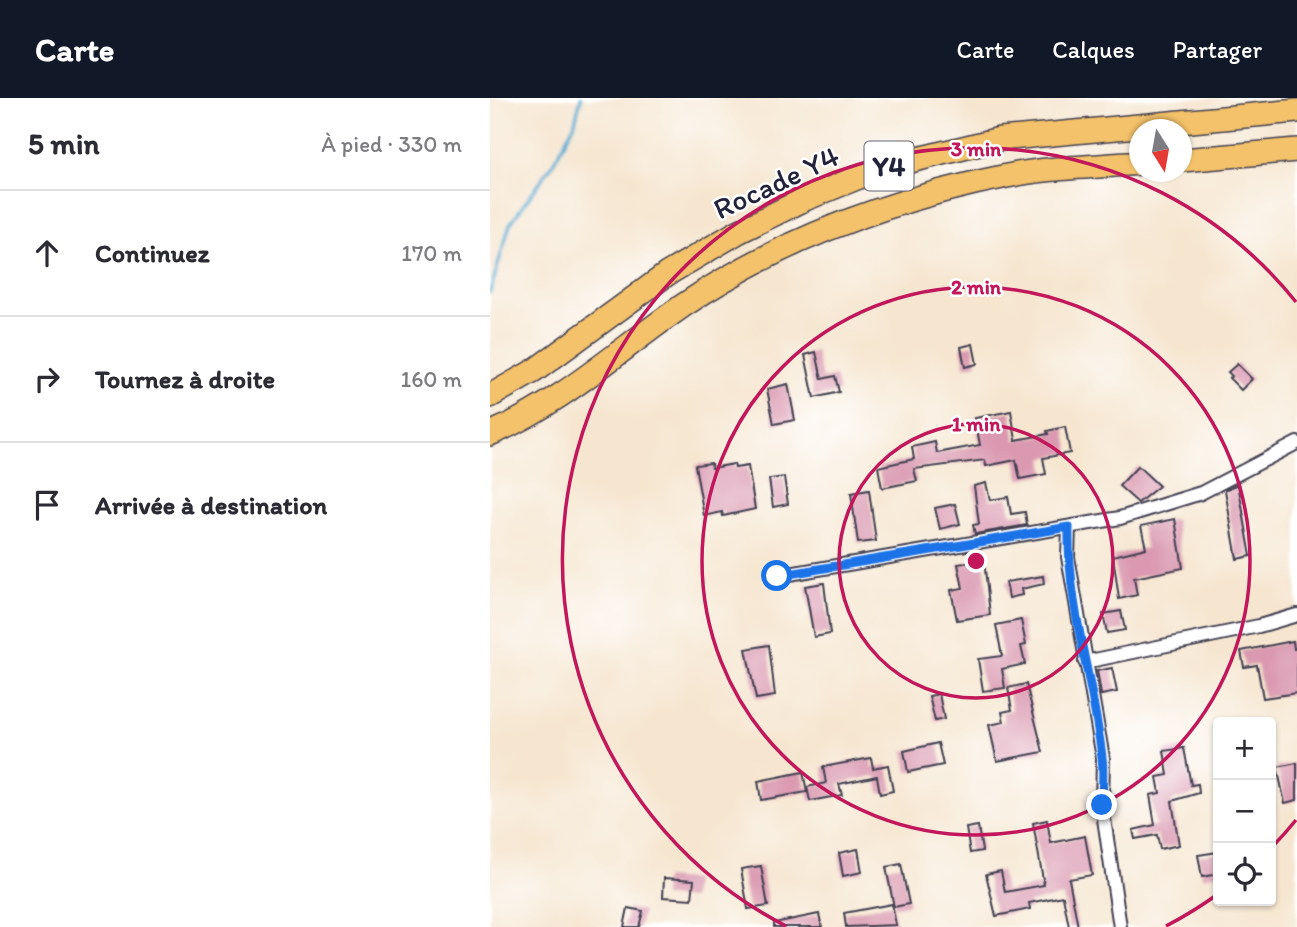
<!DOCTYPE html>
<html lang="fr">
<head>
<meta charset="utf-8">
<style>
	body { margin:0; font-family:Itim,sans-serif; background:#f7f7f7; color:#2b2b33 }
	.controls { position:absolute; right:21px; bottom:21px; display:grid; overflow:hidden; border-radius:7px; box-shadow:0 2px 5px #0004 }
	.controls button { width:63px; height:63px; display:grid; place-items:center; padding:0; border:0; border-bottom:2px solid #e1e1e2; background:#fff; color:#2b2b33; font:35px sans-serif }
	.compass { position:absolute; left:639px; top:21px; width:63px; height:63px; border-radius:50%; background:#fff; box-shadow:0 2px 5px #0004; rotate:169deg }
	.stop { position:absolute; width:21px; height:21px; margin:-16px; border:5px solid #1a73e8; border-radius:50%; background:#fff }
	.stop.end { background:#1a73e8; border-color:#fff; box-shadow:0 2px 7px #0008 }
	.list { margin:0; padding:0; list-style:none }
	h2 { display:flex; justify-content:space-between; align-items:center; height:91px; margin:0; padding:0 28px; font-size:30px }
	h2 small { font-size:23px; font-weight:400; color:#7c7c81 }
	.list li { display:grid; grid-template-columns:46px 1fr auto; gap:21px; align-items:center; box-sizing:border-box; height:126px; padding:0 28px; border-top:2px solid #e1e1e2 }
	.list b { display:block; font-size:26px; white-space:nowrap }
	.list em { font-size:23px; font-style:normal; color:#7c7c81 }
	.icon { flex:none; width:38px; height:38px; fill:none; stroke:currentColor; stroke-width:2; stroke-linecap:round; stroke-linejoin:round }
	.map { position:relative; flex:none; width:807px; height:829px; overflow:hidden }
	header { display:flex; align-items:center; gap:42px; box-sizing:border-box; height:98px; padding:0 35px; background:#111827; color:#fff }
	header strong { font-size:33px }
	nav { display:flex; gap:38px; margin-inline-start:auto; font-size:24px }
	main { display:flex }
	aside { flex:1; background:#fff }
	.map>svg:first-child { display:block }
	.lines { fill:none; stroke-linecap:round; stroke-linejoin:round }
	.stream { stroke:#55a9d1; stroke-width:3.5 }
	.building { fill:#da99b0 }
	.street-casing { stroke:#423f51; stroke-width:16 }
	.highway-casing { stroke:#423f51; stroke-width:26 }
	.street { stroke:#fff; stroke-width:12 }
	.highway { stroke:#f4c26a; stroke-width:23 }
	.route { stroke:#1a73e8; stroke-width:9 }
	.ring { fill:none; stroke:#c2185b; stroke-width:3.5 }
	.labels { text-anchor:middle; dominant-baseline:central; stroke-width:5; stroke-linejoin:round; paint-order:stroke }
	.shield { fill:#fff; stroke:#646476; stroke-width:2 }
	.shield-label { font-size:28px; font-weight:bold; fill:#22223b }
	.street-label { font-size:30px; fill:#22223b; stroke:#fff }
	.centre { fill:#c2185b; stroke:#fff; stroke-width:3.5 }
	.ring-label { font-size:21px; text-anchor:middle; font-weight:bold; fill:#c2185b; stroke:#fff; stroke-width:5; stroke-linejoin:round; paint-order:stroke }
</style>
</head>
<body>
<header>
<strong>Carte</strong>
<nav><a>Carte</a><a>Calques</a><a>Partager</a></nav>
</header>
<main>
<aside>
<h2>5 min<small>À pied · 330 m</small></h2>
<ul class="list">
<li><svg class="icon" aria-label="ahead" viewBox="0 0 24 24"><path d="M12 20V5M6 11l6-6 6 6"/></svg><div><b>Continuez</b></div><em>170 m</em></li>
<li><svg class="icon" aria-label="right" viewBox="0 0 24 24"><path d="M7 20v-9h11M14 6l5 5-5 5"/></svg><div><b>Tournez à droite</b></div><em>160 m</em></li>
<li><svg class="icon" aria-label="arrive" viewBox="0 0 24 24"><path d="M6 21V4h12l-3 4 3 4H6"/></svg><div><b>Arrivée à destination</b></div></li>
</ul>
</aside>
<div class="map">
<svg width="807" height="829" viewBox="0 0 807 829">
	<rect width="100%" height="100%" fill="#fff"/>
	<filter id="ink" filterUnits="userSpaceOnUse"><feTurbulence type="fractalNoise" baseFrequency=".0143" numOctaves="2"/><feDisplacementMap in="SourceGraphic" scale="14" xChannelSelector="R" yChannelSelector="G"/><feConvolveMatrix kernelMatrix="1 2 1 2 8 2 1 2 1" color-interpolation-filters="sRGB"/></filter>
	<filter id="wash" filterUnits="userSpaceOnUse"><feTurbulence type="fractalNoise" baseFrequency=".00686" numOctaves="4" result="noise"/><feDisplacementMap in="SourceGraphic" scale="28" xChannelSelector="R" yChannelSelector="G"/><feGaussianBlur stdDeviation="1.57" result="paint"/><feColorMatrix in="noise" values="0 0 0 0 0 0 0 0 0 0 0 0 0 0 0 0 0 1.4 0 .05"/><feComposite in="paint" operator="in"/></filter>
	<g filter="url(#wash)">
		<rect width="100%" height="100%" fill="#f6e6d0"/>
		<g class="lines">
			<!-- stream -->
			<path class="stream" d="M0,194L20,126L62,67L84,27L91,0"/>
		</g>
		<g id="blocks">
			<!-- building -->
			<g class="building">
				<path d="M483,246L487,266L475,269L471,249Z"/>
				<path d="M326,254L332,281L345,278L349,294L324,300L315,257Z"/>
				<path d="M747,266L762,281L751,292L739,280L742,278L738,274Z"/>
				<path d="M298,286L305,322L284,326L277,291Z"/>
				<path d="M521,313L526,342L558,336L557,333L575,329L580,355L553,360L556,376L530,381L526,362L496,368L495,362L424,371L427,383L392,390L388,369L424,361L422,349L445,344L447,355L490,347L485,320Z"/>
				<path d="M221,365L222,370L244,366L245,370L258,368L265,411L233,418L232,414L214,418L205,367Z"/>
				<path d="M648,368L669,388L648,405L629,388Z"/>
				<path d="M294,379L298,406L283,409L279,381Z"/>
				<path d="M496,385L500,402L518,399L521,416L535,414L537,427L485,436L483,427L489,426L484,388Z"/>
				<path d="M748,386L761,458L747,461L735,392Z"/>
				<path d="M379,392L386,443L368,445L361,395Z"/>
				<path d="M465,406L470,426L450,431L445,410Z"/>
				<path d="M685,421L693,470L644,480L647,497L629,501L623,458L656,450L651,428Z"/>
				<path d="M494,462L500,517L467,522L461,492L473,490L468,466Z"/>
				<path d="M553,478L554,486L531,491L532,497L519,500L516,484Z"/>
				<path d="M334,485L340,536L324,539L315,488Z"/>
				<path d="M631,513L635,532L617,535L613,516Z"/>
				<path d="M531,522L536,547L531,548L535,566L512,571L515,590L493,593L488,561L512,558L506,527Z"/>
				<path d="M803,543L804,551L807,550V595L773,600L767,567L754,569L751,553Z"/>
				<path d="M279,547L285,598L266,601L256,551Z"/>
				<path d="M622,570L627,594L611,597L607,573Z"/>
				<path d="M536,586L553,654L507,663L499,627L514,624L512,614L522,612L518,590Z"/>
				<path d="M449,596L454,621L445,623L439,598Z"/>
				<path d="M448,645L453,667L418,674L414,653Z"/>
				<path d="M694,650L701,687L708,686L709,695L682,703L689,747L670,751L667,737L645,741L643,732L665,727L660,697L670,695L667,679L678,677L674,653Z"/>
				<path d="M381,660L383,670L398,667L403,693L390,696L387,678L349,686L352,697L320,703L317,689L336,685L333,669Z"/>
				<path d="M807,665V702L795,705L787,669Z"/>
				<path d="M313,674L317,694L271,702L268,683Z"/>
				<path d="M557,722L561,745L595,738L602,777L579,781L588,829H579L573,798L539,805L540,811L506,818L496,776L511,773L515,794L554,787L543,725Z"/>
				<path d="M488,728L492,753L480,755L476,730Z"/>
				<path d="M368,751L372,774L353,778L349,755Z"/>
				<path d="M728,754V776L712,779L708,757Z"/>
				<path d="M411,766L419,806L404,809L396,769Z"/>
				<path d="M271,768L278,808L258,811L251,771Z"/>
				<path d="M174,780L204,782L202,801L173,799Z"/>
				<path d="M402,806L406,827L356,829L354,815Z"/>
				<path d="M138,810L153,813L149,829H134Z"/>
				<path d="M329,816L332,829H284V825Z"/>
			</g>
		</g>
	</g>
	<g filter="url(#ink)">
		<use href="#blocks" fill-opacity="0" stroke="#423f51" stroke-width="2"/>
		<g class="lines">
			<defs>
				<g id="street">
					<path d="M579,429L578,459L613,660L612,707L630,829"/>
					<path d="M287,478L630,420L711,395L807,345"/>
					<path d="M595,564L769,528L807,517"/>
				</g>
				<g id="highway">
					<path d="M692,62L807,52"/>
					<path d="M0,298L44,273L177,176L248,134L315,101L391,70L510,41L807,13"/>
					<path d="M0,336C71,306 131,250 194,207C292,141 402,101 517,78C560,69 606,69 650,65"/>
				</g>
			</defs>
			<!-- street casing -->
			<use href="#street" class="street-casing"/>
			<!-- highway casing -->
			<use href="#highway" class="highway-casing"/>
			<!-- street -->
			<use href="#street" class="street"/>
			<!-- highway -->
			<use href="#highway" class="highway"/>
		</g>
	</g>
	<g class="lines" filter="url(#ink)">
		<!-- route -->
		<path class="route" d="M287,478L579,429C577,507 603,582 612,659C614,674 612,691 612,707"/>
	</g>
	<!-- distance rings -->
	<g class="ring">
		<circle cx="486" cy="463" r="137"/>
		<circle cx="486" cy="463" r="274"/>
		<path d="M806 722A412 412 0 0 1 782 749M728 796A412 412 0 0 1 676 828M296 828A412 412 0 1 1 806 204"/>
	</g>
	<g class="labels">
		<!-- shield labels -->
		<rect class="shield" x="374.5" y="43.5" width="49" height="49" rx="5"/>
		<g class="shield-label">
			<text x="399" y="68">Y4</text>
		</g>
		<!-- street labels -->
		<g class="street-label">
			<text transform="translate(286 84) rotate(-25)">Rocade Y4</text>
		</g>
	</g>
	<circle cx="486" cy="463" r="10" class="centre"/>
	<g class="ring-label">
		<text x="486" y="58">3 min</text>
		<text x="486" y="196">2 min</text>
		<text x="486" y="333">1 min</text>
	</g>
</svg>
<div class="controls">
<button>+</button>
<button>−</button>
<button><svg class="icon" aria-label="locate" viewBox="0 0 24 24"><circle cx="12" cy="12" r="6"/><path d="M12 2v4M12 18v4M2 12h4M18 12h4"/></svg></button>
</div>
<svg class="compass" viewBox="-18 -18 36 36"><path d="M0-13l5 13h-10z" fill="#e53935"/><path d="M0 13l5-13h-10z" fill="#7c7c81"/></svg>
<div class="stop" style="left:287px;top:478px"></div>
<div class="stop end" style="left:612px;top:707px"></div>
</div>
</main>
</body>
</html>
